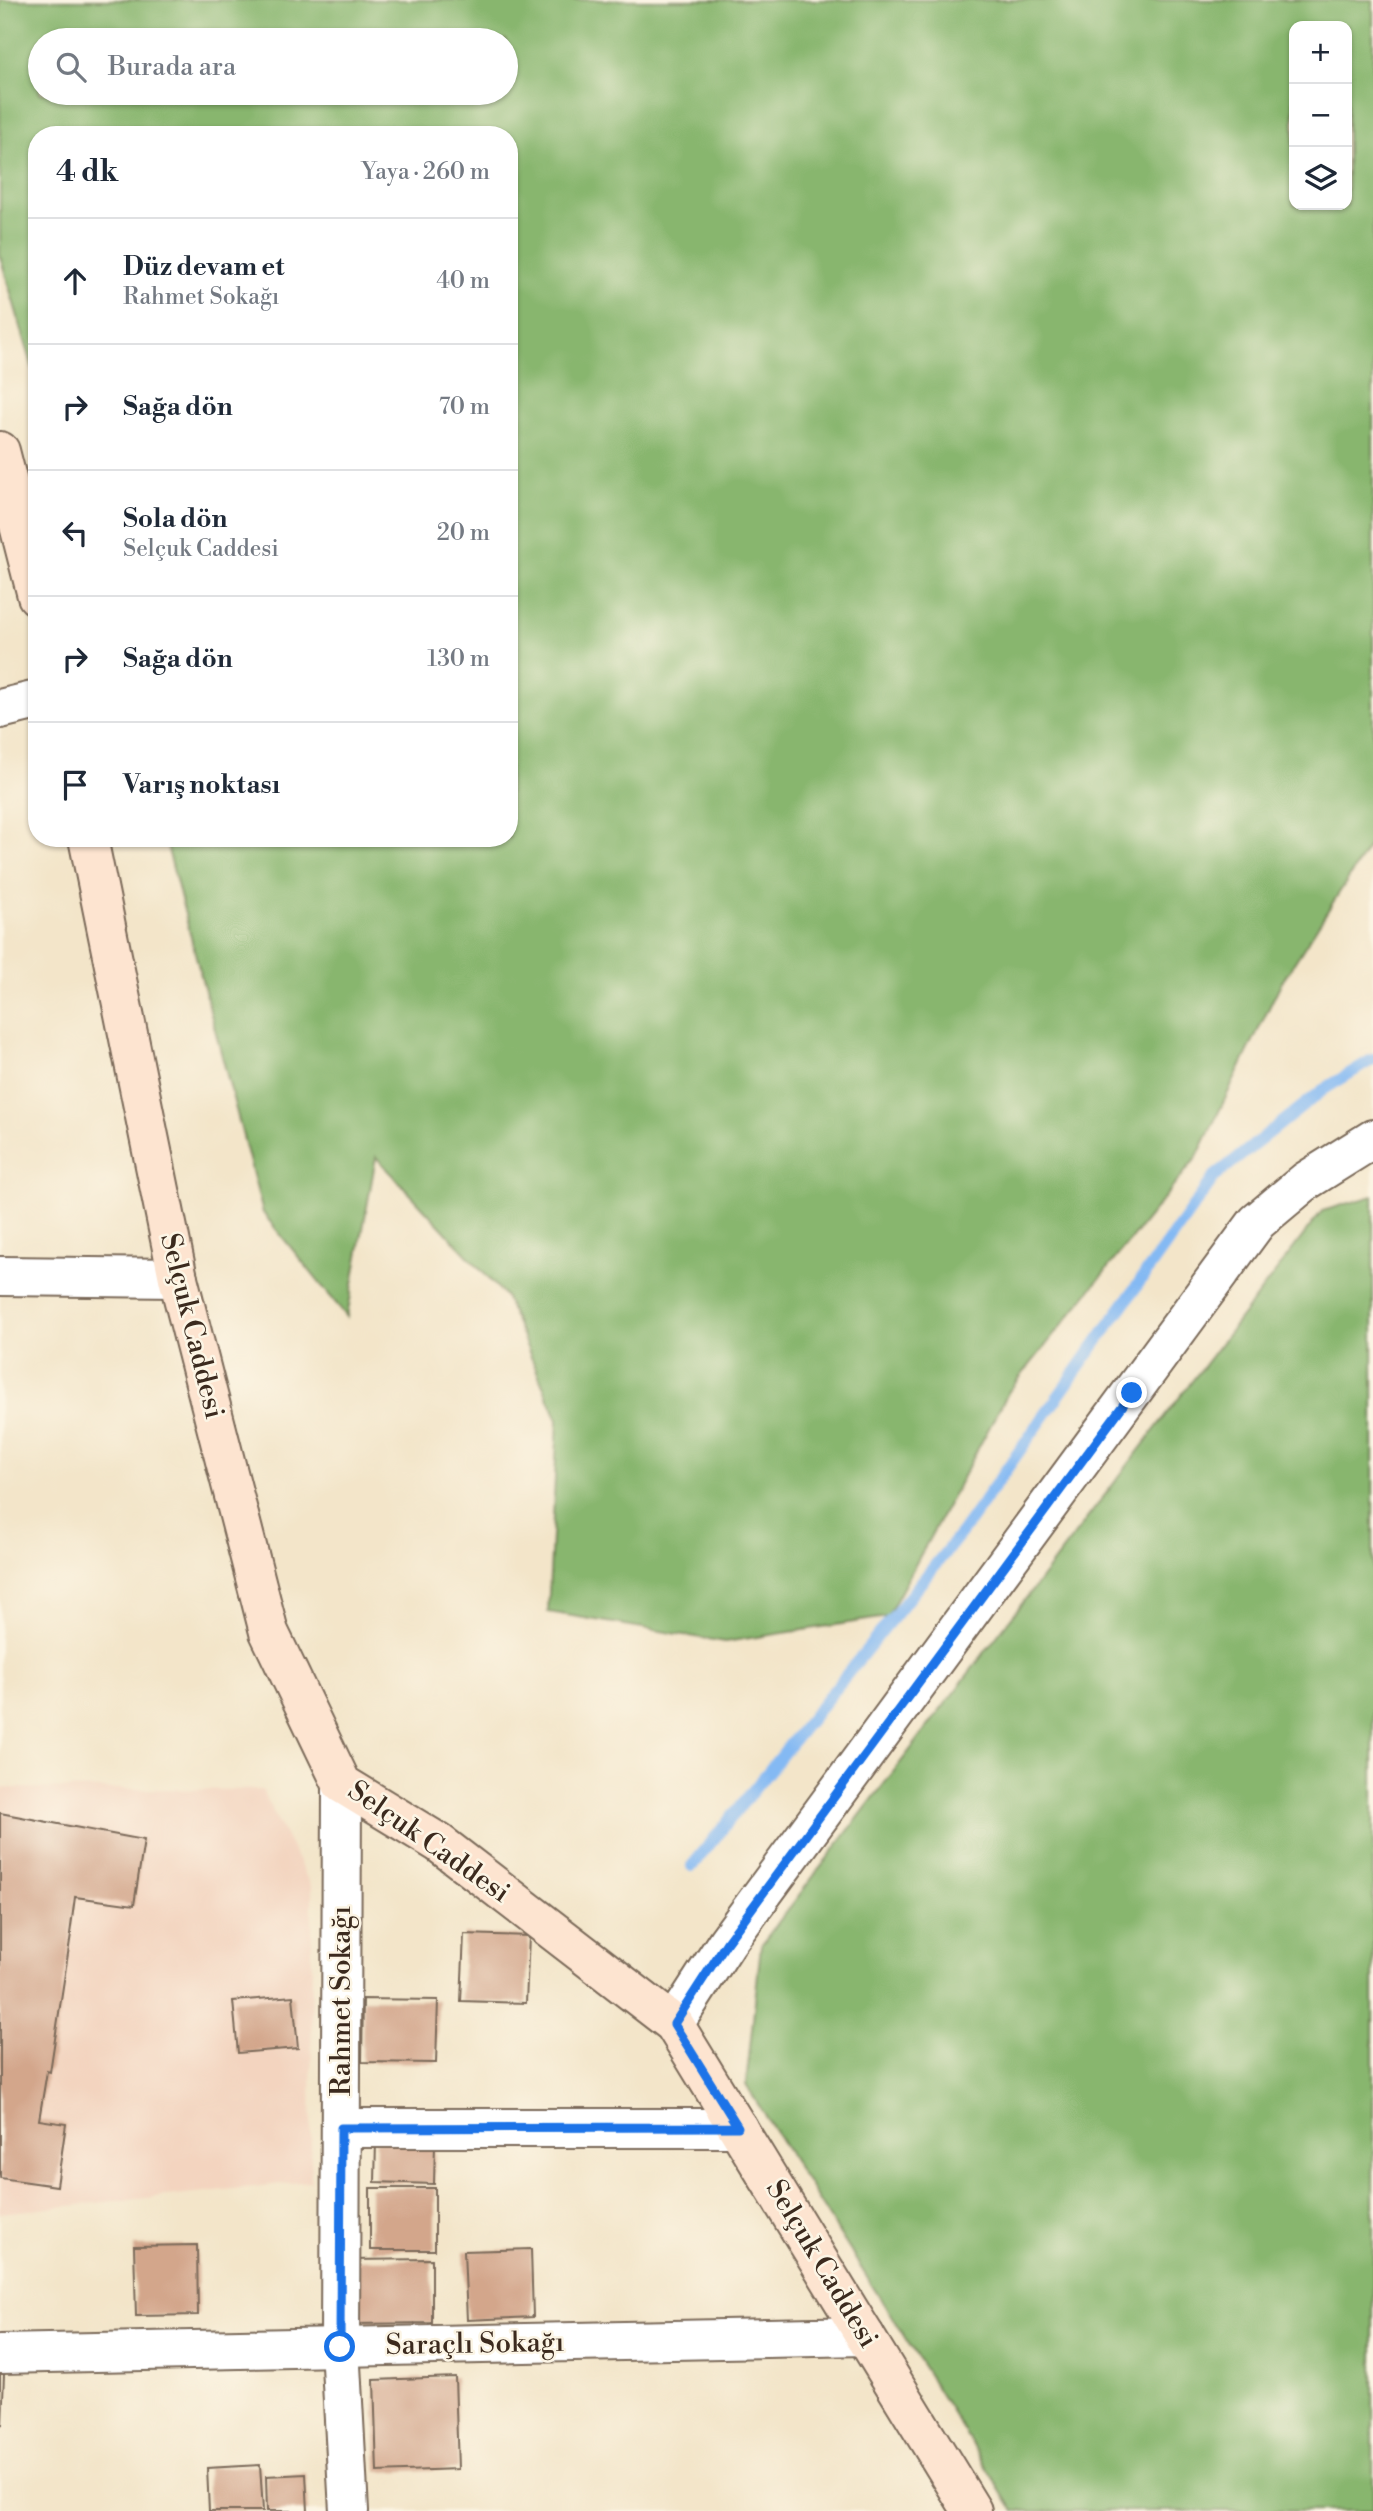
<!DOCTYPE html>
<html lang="tr">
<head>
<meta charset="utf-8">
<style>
	body { margin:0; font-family:"Libre Bodoni",serif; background:#f2f2f3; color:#1f2937 }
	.controls { position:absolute; right:21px; top:21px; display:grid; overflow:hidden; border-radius:14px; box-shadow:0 2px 5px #0004 }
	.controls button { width:63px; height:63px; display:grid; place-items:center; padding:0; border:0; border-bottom:2px solid #e0e1e3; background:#fff; color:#1f2937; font:35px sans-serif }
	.stop { position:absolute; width:21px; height:21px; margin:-16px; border:5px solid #1a73e8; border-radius:50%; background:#fff }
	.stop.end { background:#1a73e8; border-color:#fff; box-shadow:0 2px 7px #0008 }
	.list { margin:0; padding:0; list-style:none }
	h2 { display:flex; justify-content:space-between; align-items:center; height:91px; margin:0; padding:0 28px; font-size:30px }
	h2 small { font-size:23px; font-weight:400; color:#747a83 }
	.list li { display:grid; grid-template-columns:46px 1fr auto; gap:21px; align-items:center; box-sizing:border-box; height:126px; padding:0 28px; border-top:2px solid #e0e1e3 }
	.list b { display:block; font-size:26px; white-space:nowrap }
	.list p { margin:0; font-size:23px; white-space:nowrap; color:#747a83 }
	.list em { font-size:23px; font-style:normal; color:#747a83 }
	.icon { flex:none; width:38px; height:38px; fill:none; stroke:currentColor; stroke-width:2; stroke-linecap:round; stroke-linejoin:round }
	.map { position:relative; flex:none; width:1373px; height:2511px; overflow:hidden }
	.search { position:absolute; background:#fff; box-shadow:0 2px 5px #0004; left:28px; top:28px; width:490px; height:77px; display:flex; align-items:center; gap:18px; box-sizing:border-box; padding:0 24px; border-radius:38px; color:#747a83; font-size:26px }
	.panel { position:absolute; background:#fff; box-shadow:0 2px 5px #0004; left:28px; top:126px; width:490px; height:721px; border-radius:28px }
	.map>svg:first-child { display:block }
	.built { fill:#f3d4bf }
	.forest { fill:#88b66e; stroke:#627046; stroke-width:2; fill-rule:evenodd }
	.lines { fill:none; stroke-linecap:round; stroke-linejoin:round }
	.stream { stroke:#84b9f3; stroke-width:12 }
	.building { fill:#d3a68b }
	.street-casing { stroke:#7b6b5a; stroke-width:42 }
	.secondary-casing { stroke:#7b6b5a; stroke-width:42 }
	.street { stroke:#fff; stroke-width:38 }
	.secondary { stroke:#fde4d0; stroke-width:38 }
	.route { stroke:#1a73e8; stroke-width:9 }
	.labels { text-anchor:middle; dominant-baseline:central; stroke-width:5; stroke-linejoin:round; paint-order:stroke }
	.street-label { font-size:28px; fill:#3b2a1e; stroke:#fcf5e5 }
</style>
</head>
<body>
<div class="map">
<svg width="1373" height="2511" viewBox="0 0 1373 2511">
	<rect width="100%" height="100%" fill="#fcf5e5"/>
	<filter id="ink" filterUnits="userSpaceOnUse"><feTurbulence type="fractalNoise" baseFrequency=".0143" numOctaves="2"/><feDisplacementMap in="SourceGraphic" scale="14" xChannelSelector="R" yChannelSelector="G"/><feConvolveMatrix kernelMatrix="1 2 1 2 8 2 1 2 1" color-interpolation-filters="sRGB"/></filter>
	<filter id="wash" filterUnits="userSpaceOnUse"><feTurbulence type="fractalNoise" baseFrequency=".00686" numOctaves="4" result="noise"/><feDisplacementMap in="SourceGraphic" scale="28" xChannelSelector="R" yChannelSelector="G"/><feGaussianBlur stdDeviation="1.57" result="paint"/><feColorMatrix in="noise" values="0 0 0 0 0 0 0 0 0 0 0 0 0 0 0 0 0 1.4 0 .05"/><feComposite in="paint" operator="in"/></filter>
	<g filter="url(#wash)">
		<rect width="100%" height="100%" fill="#f3e5c9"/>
		<!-- built -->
		<path class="built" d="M0,1788L262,1790L312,1888L311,2181L0,2213Z"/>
		<!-- forest -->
		<g class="forest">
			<path d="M0,0H1373V840L1280,985L1197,1157L1009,1391L887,1617L725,1642L548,1612L558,1420L505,1296L376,1157L347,1317L263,1213L165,838H509V135H37V382L0,256ZM1294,26H1347V205H1294ZM40,40H506V93H40Z"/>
			<path d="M1373,1196V2511H1014L746,2085L761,1945L1322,1211Z"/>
		</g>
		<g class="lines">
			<!-- stream -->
			<path class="stream" d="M692,1866L961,1533L1215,1176L1323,1090L1373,1059"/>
		</g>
		<g id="blocks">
			<!-- building -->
			<g class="building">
				<path d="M0,1813L144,1840L134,1905L75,1897L70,1934H71L50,2072L47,2071L39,2120L66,2124L57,2186L0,2178Z"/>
				<path d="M464,1934L529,1936L526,2003L461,2001Z"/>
				<path d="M293,1996L298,2048L238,2053L233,2001Z"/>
				<path d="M363,1999L438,2000L436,2063L362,2062Z"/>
				<path d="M376,2141L435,2143L434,2184L375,2182Z"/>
				<rect x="370" y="2188" width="65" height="62"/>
				<path d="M197,2245L198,2315L136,2316L134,2246Z"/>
				<path d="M531,2249L533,2317L467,2320L464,2251Z"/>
				<path d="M432,2259V2323L349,2324L348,2260Z"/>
				<path d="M0,2373L4,2374L2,2425H0Z"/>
				<path d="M455,2377L458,2469L377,2472L374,2380Z"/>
				<path d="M260,2465L263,2511H209L207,2468Z"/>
				<path d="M306,2474L308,2511H267L266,2476Z"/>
			</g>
		</g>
	</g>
	<g filter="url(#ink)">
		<use href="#blocks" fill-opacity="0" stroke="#7b6b5a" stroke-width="2"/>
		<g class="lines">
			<defs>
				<g id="street">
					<path d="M0,709L37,700"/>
					<path d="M0,1276L178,1278"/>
					<path d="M342,1784L340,2347L349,2511"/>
					<path d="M674,2024L727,1942L1257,1222L1306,1181L1373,1139"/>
					<path d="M341,2128H738"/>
					<path d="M0,2354L865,2336"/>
				</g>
				<g id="secondary">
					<path d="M0,451L37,596"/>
					<path d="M88,838L178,1278L269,1632L342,1784L439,1843L674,2024L972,2511"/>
				</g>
			</defs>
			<!-- street casing -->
			<use href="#street" class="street-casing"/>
			<!-- secondary casing -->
			<use href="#secondary" class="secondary-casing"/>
			<!-- street -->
			<use href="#street" class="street"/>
			<!-- secondary -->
			<use href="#secondary" class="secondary"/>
		</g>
	</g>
	<g class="lines" filter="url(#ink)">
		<!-- route -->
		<path class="route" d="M340,2347L341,2128L738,2127L674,2024L727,1942L1132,1393"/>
	</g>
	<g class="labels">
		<!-- street labels -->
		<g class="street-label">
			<text transform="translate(192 1326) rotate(76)">Selçuk Caddesi</text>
			<text transform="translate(429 1842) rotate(35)">Selçuk Caddesi</text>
			<text transform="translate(341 2001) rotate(-90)">Rahmet Sokağı</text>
			<text transform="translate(822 2264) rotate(59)">Selçuk Caddesi</text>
			<text transform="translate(475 2344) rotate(-1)">Saraçlı Sokağı</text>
		</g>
	</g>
</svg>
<div class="controls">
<button>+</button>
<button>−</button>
<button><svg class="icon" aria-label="layers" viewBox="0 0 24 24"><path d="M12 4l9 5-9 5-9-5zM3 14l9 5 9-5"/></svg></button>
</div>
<div class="stop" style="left:340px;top:2347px"></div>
<div class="stop end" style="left:1132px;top:1393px"></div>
<div class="search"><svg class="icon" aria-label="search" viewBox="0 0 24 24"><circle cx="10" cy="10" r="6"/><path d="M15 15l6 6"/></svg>Burada ara</div>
<section class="panel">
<h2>4 dk<small>Yaya · 260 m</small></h2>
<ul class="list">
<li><svg class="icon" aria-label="ahead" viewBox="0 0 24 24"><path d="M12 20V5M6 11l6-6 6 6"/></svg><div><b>Düz devam et</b><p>Rahmet Sokağı</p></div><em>40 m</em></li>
<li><svg class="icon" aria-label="right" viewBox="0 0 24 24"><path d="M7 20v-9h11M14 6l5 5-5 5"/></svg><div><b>Sağa dön</b></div><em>70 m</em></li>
<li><svg class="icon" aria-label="left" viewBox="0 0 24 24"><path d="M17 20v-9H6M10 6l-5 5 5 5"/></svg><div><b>Sola dön</b><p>Selçuk Caddesi</p></div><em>20 m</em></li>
<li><svg class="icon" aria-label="right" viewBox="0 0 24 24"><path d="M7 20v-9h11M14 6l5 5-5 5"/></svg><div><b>Sağa dön</b></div><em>130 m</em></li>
<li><svg class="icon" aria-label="arrive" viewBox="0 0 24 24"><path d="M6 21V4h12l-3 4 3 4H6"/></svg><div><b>Varış noktası</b></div></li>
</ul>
</section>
</div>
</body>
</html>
